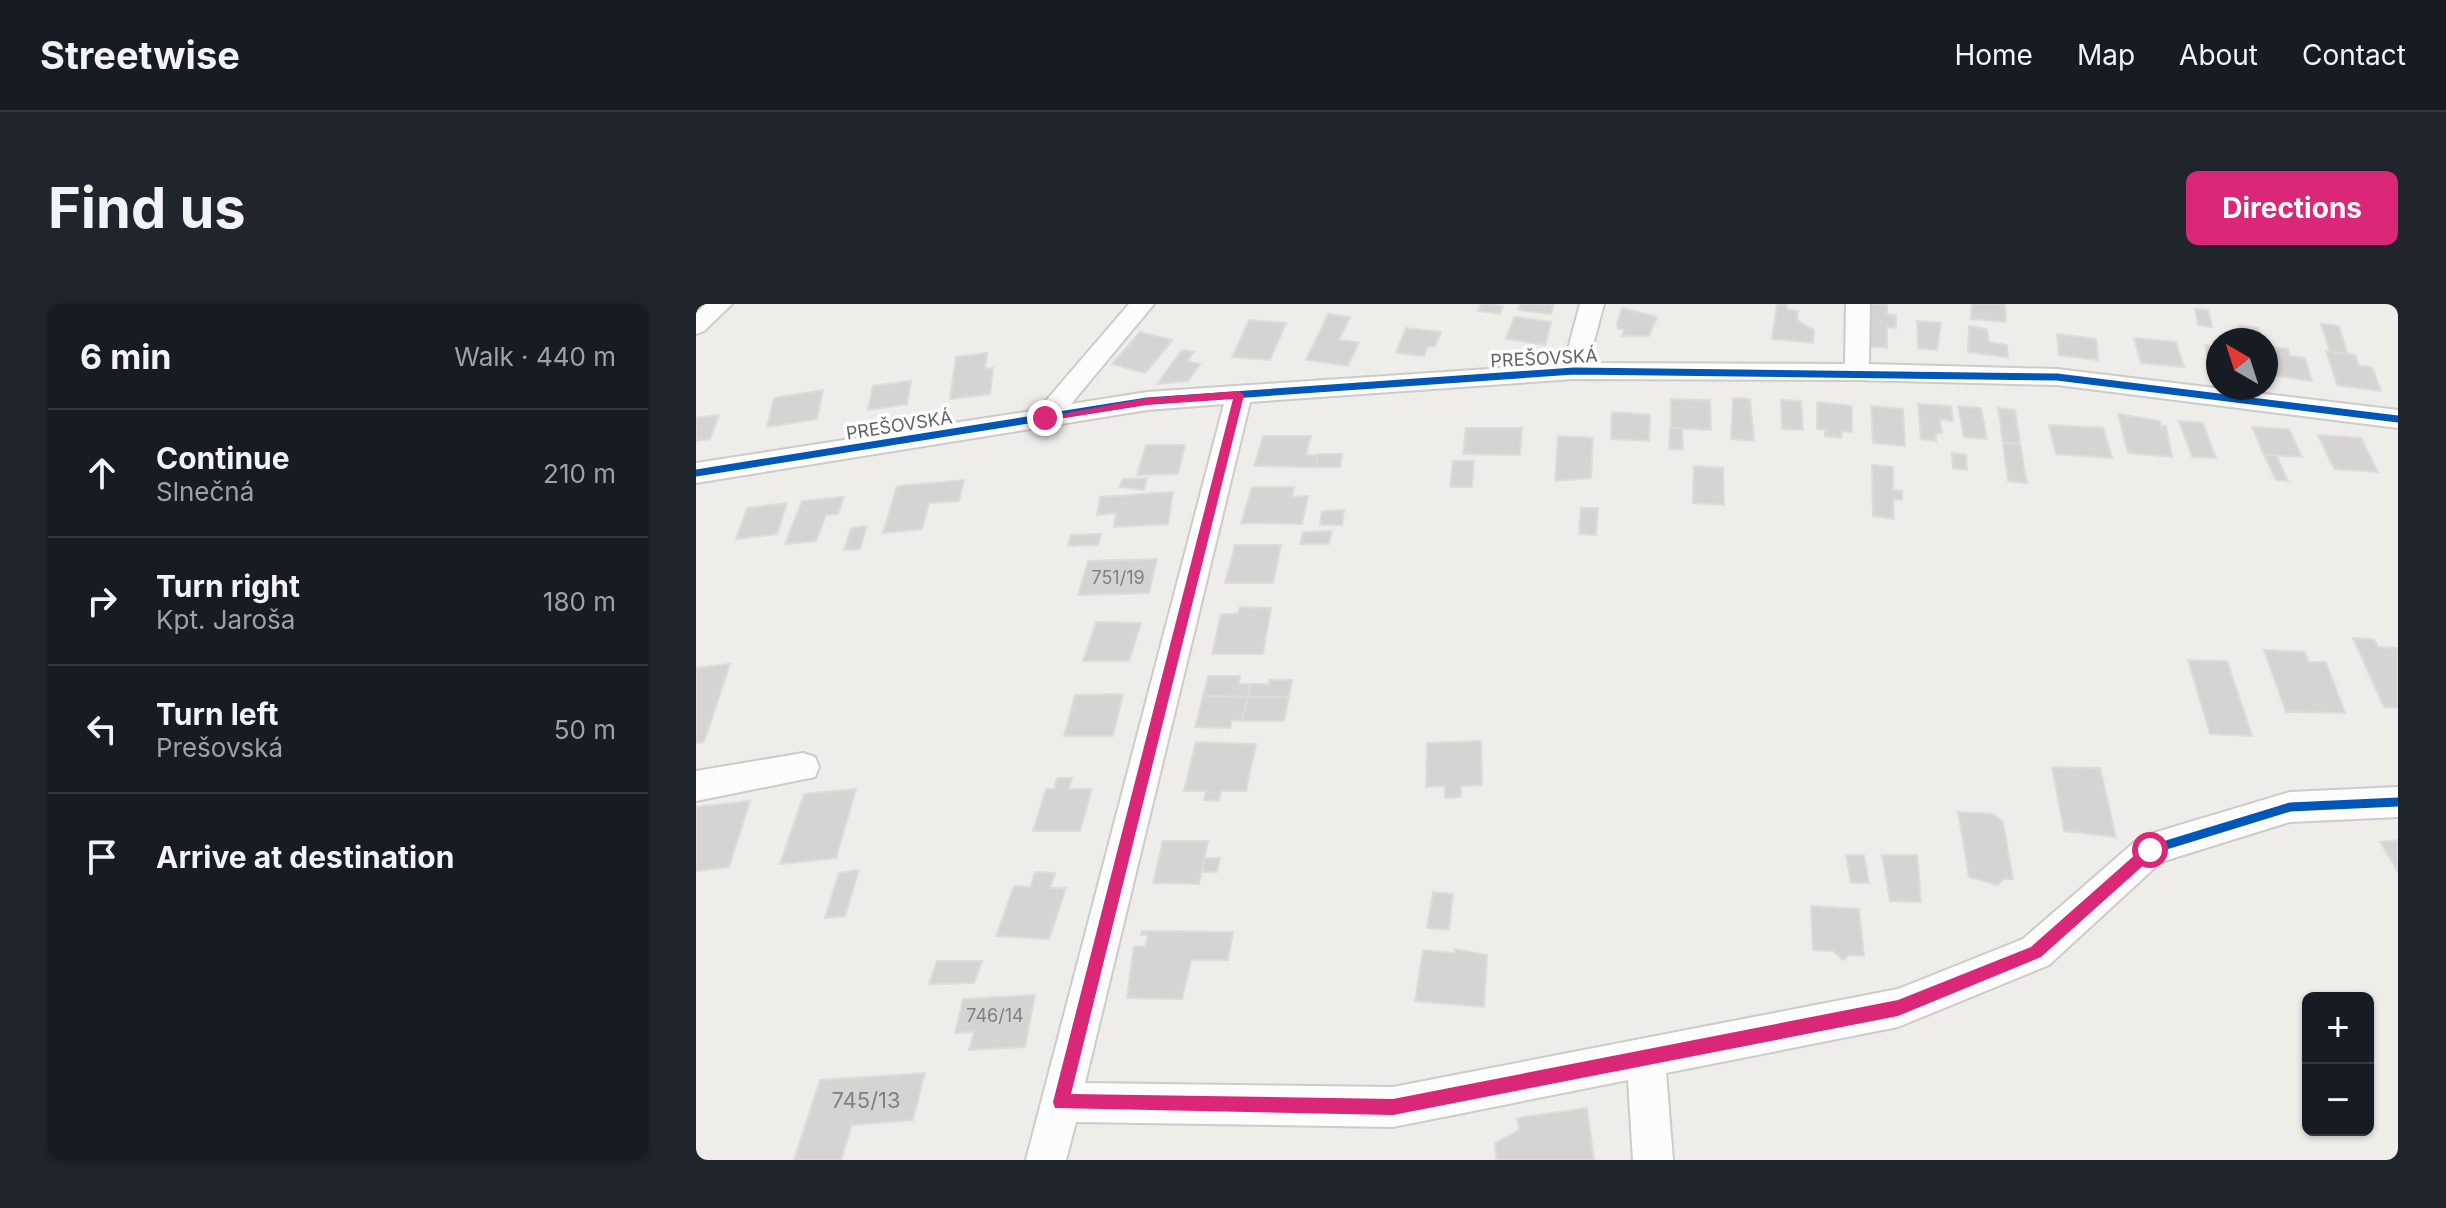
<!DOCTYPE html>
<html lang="en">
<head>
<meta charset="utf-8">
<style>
	body { margin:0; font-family:Inter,sans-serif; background:#20242c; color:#f1f3f6 }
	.controls { position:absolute; right:24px; bottom:24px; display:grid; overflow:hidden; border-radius:12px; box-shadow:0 2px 6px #0004 }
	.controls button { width:72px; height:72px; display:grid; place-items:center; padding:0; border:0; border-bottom:2px solid #363941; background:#171b24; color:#f1f3f6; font:40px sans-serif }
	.compass { position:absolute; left:1510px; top:24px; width:72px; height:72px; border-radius:50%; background:#171b24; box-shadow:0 2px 6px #0004; rotate:321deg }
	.stop { position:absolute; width:24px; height:24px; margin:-18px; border:6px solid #db2777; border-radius:50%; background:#fff }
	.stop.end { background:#db2777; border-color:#fff; box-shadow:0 2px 8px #0008 }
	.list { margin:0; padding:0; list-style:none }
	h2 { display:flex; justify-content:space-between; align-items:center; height:104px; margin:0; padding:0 32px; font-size:34px }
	h2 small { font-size:26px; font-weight:400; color:#9ea1a6 }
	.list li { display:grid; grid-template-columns:52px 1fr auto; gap:24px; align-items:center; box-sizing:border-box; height:128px; padding:0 32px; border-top:2px solid #363941 }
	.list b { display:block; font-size:30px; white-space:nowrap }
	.list p { margin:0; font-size:26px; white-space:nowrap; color:#9ea1a6 }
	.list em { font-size:26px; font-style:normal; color:#9ea1a6 }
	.icon { flex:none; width:44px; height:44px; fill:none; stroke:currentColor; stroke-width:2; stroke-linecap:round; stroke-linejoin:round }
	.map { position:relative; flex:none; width:1702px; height:856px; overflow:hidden; border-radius:12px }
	header { display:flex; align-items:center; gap:48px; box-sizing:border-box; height:112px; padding:0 40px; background:#171b24; border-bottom:2px solid #363941 }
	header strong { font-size:38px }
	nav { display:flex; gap:44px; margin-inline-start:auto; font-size:28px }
	.intro { display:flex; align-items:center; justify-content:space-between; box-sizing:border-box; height:192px; padding:0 48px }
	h1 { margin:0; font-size:56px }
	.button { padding:20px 36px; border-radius:12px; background:#db2777; color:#fff; font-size:28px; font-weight:700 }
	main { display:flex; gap:48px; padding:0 48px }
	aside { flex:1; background:#171b24; border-radius:12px; box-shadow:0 2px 6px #0004 }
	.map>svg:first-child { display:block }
	.building { fill:#d5d4d3; stroke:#dedcda; stroke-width:2 }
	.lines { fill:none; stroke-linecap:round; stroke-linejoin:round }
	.minor-casing { stroke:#cbcbca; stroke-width:4 }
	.minor { fill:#fdfcfc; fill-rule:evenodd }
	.cycleway-far1-casing { stroke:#fff; stroke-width:11 }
	.cycleway-casing { stroke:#fff; stroke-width:14 }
	.cycleway-far1 { stroke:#0057b8; stroke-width:7 }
	.cycleway { stroke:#0057b8; stroke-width:9 }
	.route { fill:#db2777 }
	.labels { text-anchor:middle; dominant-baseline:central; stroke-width:7; stroke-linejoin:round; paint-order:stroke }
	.far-street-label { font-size:18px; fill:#606467; stroke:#fff }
	.number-label { font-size:18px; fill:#7e8183 }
	.near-number-label { font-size:22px; fill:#7e8183 }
</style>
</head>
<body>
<header>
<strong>Streetwise</strong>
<nav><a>Home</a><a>Map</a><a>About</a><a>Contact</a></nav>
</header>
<div class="intro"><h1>Find us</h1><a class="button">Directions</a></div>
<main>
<aside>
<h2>6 min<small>Walk · 440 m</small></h2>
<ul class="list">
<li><svg class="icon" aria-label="ahead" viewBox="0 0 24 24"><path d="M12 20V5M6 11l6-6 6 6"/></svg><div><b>Continue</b><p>Slnečná</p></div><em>210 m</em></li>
<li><svg class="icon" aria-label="right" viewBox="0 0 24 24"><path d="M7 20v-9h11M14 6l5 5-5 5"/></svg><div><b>Turn right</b><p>Kpt. Jaroša</p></div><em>180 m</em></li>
<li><svg class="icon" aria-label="left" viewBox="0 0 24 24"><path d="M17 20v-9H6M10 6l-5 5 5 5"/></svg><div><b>Turn left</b><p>Prešovská</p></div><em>50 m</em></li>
<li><svg class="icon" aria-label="arrive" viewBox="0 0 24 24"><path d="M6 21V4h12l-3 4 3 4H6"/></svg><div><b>Arrive at destination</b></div></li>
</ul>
</aside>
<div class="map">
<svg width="1702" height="856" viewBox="0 0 1702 856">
	<rect width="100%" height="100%" fill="#efedea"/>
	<!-- building -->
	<g class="building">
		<path d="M785,0H793L807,2L804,10L782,7Z"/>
		<path d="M824,0H858L855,10L822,6Z"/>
		<path d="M1081,0H1091V5L1102,7L1101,16L1118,26L1117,39L1076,35Z"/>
		<path d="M1173,0H1191V10L1200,11V24L1191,23V44L1173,42Z"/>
		<path d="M1276,0H1309L1310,18L1275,15Z"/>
		<path d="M926,4L961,13L953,32H926L928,26L922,25L921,20Z"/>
		<path d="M1499,5L1512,6L1516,23L1502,21Z"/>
		<path d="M632,10L654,13L643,36L663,38L652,62L610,56Z"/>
		<path d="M818,13L855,18L849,41L810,35Z"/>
		<path d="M553,16L590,19L574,56L536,53Z"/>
		<path d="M1221,17L1245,19L1241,46L1222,44Z"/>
		<path d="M1625,20L1643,22L1652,51L1634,48Z"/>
		<path d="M1273,22L1291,25L1293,38L1311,41L1312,53L1272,48Z"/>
		<path d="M1543,22L1562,24L1565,36H1547Z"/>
		<path d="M710,24L745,28L739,43L732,42L728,52L700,49Z"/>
		<path d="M444,28L477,36L449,69L416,60Z"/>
		<path d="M1361,30L1400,35L1402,56L1363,51Z"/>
		<path d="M1438,34L1480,38L1488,63L1445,59Z"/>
		<path d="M1509,41L1522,43V64L1513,63Z"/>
		<path d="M1572,43L1592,45L1594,52L1609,54L1616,77L1581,72Z"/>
		<path d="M486,46L498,48L491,57L504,60L492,77L461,80Z"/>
		<path d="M1630,47L1659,51L1663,62L1676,63L1685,87L1641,81Z"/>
		<path d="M291,49L289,65L297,64L294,90L254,95L260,53Z"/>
		<path d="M215,77L211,100L172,106L177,82Z"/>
		<path d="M127,86L121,115L71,123L78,94Z"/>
		<path d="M1037,94L1054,95L1058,137L1035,135Z"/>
		<path d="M975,95L1014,96L1015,126L975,124Z"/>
		<path d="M1085,96L1105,97L1107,126L1086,125Z"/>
		<path d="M1121,98L1156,102V128L1146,127L1145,134L1129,132V126L1121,125Z"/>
		<path d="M1222,100L1255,102L1257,117L1244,115L1246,129L1240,130V137L1225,135Z"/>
		<path d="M1175,102L1207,105L1209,142L1177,139Z"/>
		<path d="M1262,102L1285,104L1291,135L1268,133Z"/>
		<path d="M1302,104L1319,106L1324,140L1307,139Z"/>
		<path d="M916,108L954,111L953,137L915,135Z"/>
		<path d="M1422,110L1464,117L1465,122H1470L1476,153L1432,149Z"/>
		<path d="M23,111L14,135L0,137V114Z"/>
		<path d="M1483,117L1507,119L1520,154L1496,153Z"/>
		<path d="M1353,121L1407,124L1416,154L1360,150Z"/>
		<path d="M1556,123L1593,125L1606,153L1568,151Z"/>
		<path d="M770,124H826L824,151L767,150Z"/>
		<path d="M974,124H986L987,146L973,145Z"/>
		<path d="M1622,131L1665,134L1682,168L1638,165Z"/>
		<path d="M567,132H615L610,151H622L619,163L558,162Z"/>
		<path d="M862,132L897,134L895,174L859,177Z"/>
		<path d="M1307,139L1324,140L1331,179L1312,177Z"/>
		<path d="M450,141H489L482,170L441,171Z"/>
		<path d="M1256,149L1270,151L1271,166L1257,164Z"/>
		<path d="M622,150H646L644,163H619Z"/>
		<path d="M1568,151H1580L1592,177L1580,176Z"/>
		<path d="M757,157H778L776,183H754Z"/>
		<path d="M1176,161L1197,163V186L1206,187V196L1197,195L1198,215L1177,212Z"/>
		<path d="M998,162L1027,164L1028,201L997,199Z"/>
		<path d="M451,174L448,186L424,183L427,175Z"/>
		<path d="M268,176L263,197L233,199L226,225L187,229L201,182Z"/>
		<path d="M556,183H598L596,193L612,192L606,220L545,219Z"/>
		<path d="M477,188L472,220L418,223L420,209L401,211L404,193Z"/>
		<path d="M148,193L142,210L130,211L120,237L89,240L106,197Z"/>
		<path d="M91,199L81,230L40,235L51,204Z"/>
		<path d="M885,204H902L900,231L883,230Z"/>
		<path d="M648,206L646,221H624L626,207Z"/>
		<path d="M171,222L164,245L148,246L155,224Z"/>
		<path d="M636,227L633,240H604L607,228Z"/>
		<path d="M405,230L402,241L372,242L375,231Z"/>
		<path d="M539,241H585L577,279H529Z"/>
		<path d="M461,255L453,289L382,291L392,257Z"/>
		<path d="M544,303L575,304L567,350H516L525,310H542Z"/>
		<path d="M400,318L445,319L433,357H387Z"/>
		<path d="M1657,334L1678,335L1682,343L1702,344V404L1688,403Z"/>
		<path d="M1568,346L1609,348L1613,358H1630L1649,409L1590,408Z"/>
		<path d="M1492,356L1531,357L1556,432L1514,430Z"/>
		<path d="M34,360L8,438L0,439V364Z"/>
		<path d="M512,372H544L543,380H554L552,393L507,392Z"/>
		<path d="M573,376H596L593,393H552L554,380H573Z"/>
		<path d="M427,390L417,432H368L379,391Z"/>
		<path d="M507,392L552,393L546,417L536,416L534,424L499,423Z"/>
		<path d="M552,393H593L588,417H546Z"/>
		<path d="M785,437L786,481L765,482V493L749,494V482L730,483L731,439Z"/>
		<path d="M500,438L560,440L550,487H525L523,497L508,496L510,487H488Z"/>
		<path d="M1356,463L1404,464L1420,533L1368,527Z"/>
		<path d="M361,474H376L373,485H396L384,527H337L350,485H358Z"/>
		<path d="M160,485L140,554L84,560L108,490Z"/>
		<path d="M54,497L33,563L0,567V503Z"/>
		<path d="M1262,508L1297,510L1307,518L1317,575H1307L1302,581L1273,573Z"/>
		<path d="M1702,536V568L1684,538Z"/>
		<path d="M467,537H512L503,580L457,579Z"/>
		<path d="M1150,551H1168L1173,579H1155Z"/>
		<path d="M1186,551H1221L1225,598L1194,597Z"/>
		<path d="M509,554H524L521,568H506Z"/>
		<path d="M163,566L149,612L129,614L143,569Z"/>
		<path d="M339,568L359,569L354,584H370L353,635L300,632L318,582L334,583Z"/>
		<path d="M737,588L757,590L753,626L731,624Z"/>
		<path d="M1115,602L1163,605L1168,652L1154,651L1147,656L1137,647L1117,646Z"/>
		<path d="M446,627L537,628L532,656H495L486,695L431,694L438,642L449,643L452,631H445Z"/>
		<path d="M759,645L791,651L788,703L719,697L727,646L759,649Z"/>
		<path d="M241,657H286L278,679L233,680Z"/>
		<path d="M339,691L329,743L273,746L278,728L259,729L267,695Z"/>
		<path d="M229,769L217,816L156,821L145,856H98L124,776Z"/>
		<path d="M891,804L898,856H800L799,839L823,826L821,814Z"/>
	</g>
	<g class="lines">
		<defs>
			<g id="minor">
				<path d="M10,0H36L8,27L0,30V9Z"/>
				<path d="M433,0H458L375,100L451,88L868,60L884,0H908L892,59L1149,60L1150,0H1174L1173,60L1361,65L1702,106V124L1361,81L1161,76L878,75L554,98L389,779L697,783L1202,685L1327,635L1442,535L1454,530L1594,488L1702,483V513L1594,518L1465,558L1353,661L1202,723L970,769L977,856H937L932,776L697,823L380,818L370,856H330L528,100L451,106L0,179V159L342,106Z"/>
				<path d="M107,449L119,453L123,463L119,473L0,497V467Z"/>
			</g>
		</defs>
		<!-- minor casing -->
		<use href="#minor" class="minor-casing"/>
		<!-- minor -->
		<use href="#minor" class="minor"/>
		<defs>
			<path id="cycleway-far1" d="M0,169L451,97L878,67L1361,73L1702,115"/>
			<path id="cycleway" d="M365,798L697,803L1202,704L1340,648L1454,546L1594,503L1702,498"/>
		</defs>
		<!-- cycleway-far1 casing -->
		<use href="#cycleway-far1" class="cycleway-far1-casing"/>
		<!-- cycleway casing -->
		<use href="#cycleway" class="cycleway-casing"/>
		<!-- cycleway-far1 -->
		<use href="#cycleway-far1" class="cycleway-far1"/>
		<!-- cycleway -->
		<use href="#cycleway" class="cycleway"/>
	</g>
	<!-- route -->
	<path class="route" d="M543,87L548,91L375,790L697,795L1202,696L1335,643L1449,542H1459V551L1345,653L1202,712L697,811L359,804L357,798L537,95L451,101L349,117L344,114L451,94Z"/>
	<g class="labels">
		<!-- far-street labels -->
		<g class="far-street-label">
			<text transform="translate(848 54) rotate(-3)">PREŠOVSKÁ</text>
			<text transform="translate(203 121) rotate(-9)">PREŠOVSKÁ</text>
		</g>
		<!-- number labels -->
		<g class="number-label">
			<text x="422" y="273">751/19</text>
			<text x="299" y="711">746/14</text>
		</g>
		<!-- near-number labels -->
		<g class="near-number-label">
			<text x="170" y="796">745/13</text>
		</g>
	</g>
</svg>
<div class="controls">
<button>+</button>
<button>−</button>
</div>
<svg class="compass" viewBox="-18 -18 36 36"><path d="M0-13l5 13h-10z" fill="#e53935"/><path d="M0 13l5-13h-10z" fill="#9ea1a6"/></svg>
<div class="stop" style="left:1454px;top:546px"></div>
<div class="stop end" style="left:349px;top:114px"></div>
</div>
</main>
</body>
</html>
